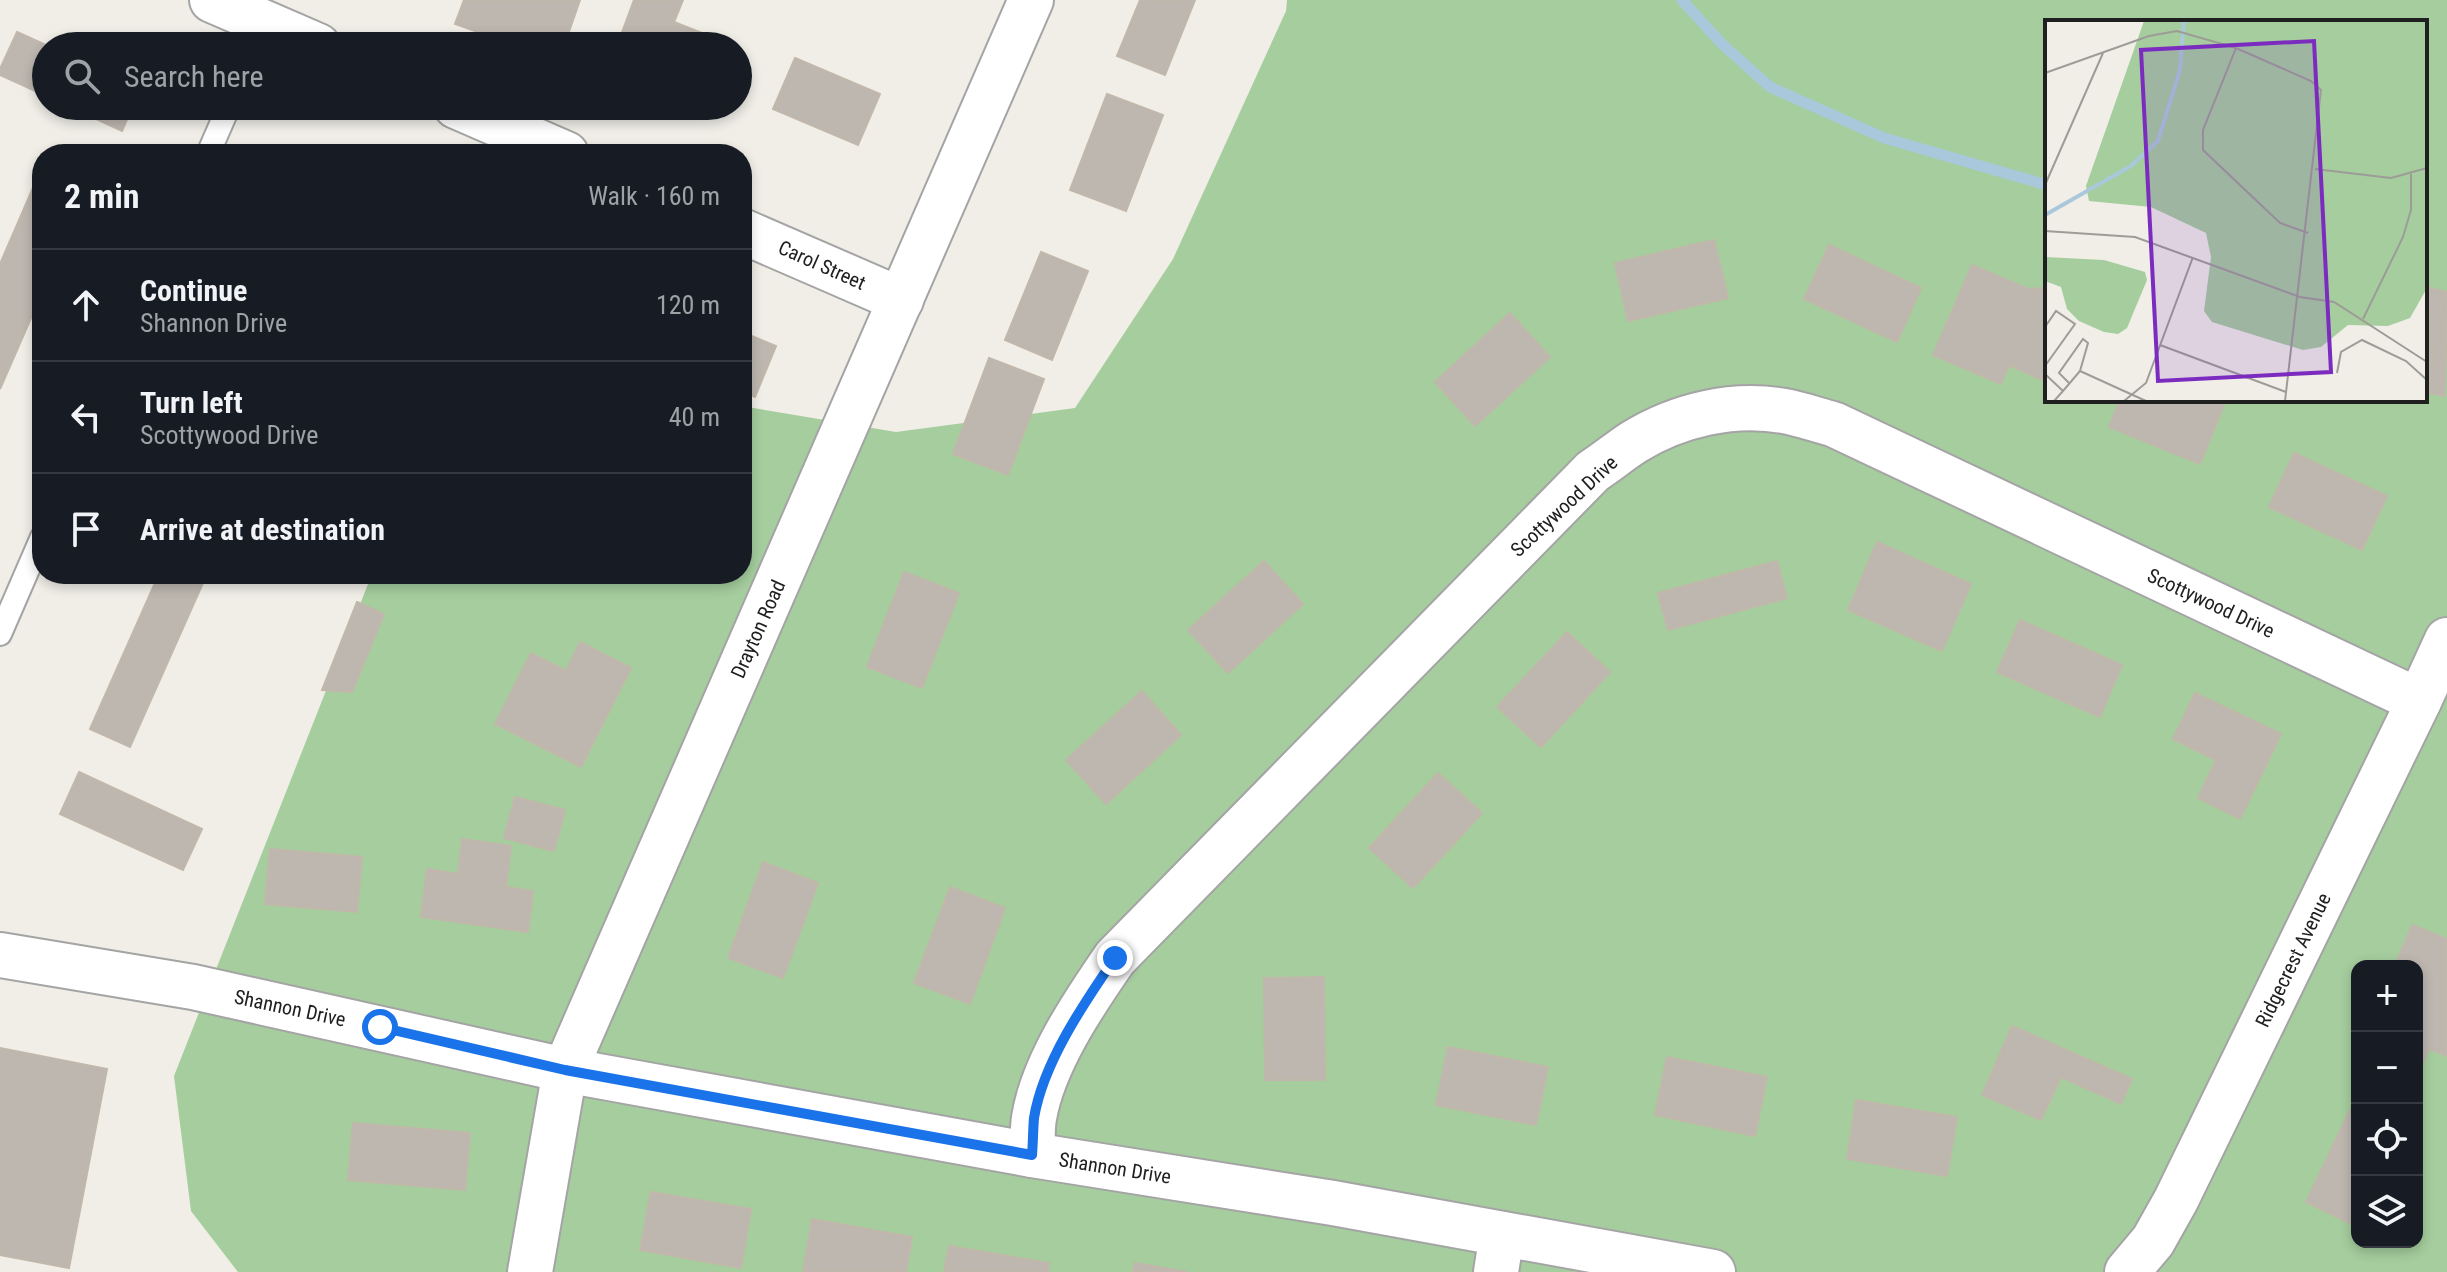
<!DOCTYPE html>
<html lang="en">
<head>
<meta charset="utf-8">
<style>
	body { margin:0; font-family:"Roboto Condensed",sans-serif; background:#20242c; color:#f1f3f6 }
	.controls { position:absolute; right:24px; bottom:24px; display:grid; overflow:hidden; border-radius:16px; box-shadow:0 4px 12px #0003 }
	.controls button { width:72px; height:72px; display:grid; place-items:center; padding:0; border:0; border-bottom:2px solid #363941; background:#171b24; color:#f1f3f6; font:40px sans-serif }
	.stop { position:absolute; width:24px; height:24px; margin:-18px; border:6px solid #1a73e8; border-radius:50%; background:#fff }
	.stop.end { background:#1a73e8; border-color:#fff; box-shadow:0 2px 8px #0008 }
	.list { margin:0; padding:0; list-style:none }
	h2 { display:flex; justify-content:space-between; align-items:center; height:104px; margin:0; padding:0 32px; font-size:34px }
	h2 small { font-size:26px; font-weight:400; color:#9ea1a6 }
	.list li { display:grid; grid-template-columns:52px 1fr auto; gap:24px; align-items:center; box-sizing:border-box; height:112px; padding:0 32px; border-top:2px solid #363941 }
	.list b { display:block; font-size:30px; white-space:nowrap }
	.list p { margin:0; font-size:26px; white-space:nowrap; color:#9ea1a6 }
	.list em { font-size:26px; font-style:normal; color:#9ea1a6 }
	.icon { flex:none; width:44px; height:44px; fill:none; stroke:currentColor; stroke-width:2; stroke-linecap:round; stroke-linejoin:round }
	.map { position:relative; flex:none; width:2447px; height:1272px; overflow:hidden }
	.search { position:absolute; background:#171b24; box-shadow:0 4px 12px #0003; left:32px; top:32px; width:720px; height:88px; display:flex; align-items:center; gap:20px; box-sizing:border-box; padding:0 28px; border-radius:44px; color:#9ea1a6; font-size:30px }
	.panel { position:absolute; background:#171b24; box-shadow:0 4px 12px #0003; left:32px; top:144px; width:720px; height:440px; border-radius:32px }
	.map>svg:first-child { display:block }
	.forest { fill:#a5cd9e; fill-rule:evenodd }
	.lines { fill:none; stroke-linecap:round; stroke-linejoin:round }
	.stream { stroke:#aac8db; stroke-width:11 }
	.building { fill:#bdb7b0; stroke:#c1b7aa; stroke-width:2 }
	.service-casing { stroke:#a4a4a4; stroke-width:26 }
	.minor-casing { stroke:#a4a4a4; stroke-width:48 }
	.tertiary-casing { stroke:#a4a4a4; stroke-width:48 }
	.service { stroke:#fff; stroke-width:22 }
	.minor { stroke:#fff; stroke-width:44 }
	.tertiary { stroke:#fff; stroke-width:44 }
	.route { stroke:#1a73e8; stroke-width:10 }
	.labels { text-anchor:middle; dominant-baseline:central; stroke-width:8; stroke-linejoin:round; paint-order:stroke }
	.street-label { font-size:20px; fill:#202020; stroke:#fff }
	.inset-river { fill:none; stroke:#aac8db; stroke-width:4 }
	.inset-road { fill:none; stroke:#9d9c97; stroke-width:2 }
	.view { fill:#7b2cbf; fill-opacity:0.15; stroke:#7b2cbf; stroke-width:4 }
	.inset-edge { fill:none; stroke:#202020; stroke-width:4 }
</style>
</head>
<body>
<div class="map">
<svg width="2447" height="1272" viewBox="0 0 2447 1272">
	<rect width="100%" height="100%" fill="#f0eee7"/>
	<!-- forest -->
	<path class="forest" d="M1287,0H2447V1272H238L191,1211L174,1076L372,574H742V406L896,432L1075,408L1173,259L1286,11ZM2047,22H2425V400H2047ZM2357,966H2417V1242H2357Z"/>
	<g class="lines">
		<!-- stream -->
		<path class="stream" d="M1682,0L1721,43L1770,87L1884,138L2047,185"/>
	</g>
	<!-- building -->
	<g class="building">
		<path d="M464,0H580L564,46H517L455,24Z"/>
		<path d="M634,0H683L674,22L735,46H617Z"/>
		<path d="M1140,0H1195L1165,75L1117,56Z"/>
		<path d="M17,32L48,46H46V96L0,75V69Z"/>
		<path d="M795,58L880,94L858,145L773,109Z"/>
		<path d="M1107,94L1163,115L1126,211L1070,190Z"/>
		<path d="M68,106H133L122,131Z"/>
		<path d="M42,167V293L0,389V264Z"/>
		<path d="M1714,240L1728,298L1628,321L1615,263Z"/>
		<path d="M1829,245L1921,288L1897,342L1804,299Z"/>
		<path d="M1041,252L1088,271L1052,360L1005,340Z"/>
		<path d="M1972,265L2028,289L2047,288V382L2009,365L2001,384L1933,355Z"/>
		<path d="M2425,287L2447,292L2445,396L2425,392Z"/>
		<path d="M1510,313L1550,357L1475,426L1435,382Z"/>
		<path d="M742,332L776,346L755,397L742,391Z"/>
		<path d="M989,358L1044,379L1008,475L953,454Z"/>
		<path d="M2120,400H2226L2200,464L2109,427Z"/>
		<path d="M2294,453L2387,496L2362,550L2269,507Z"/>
		<path d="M1877,542L1971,584L1942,651L1848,610Z"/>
		<path d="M1264,561L1303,604L1228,673L1188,630Z"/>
		<path d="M1777,561L1787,598L1668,630L1658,593Z"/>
		<path d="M904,572L959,593L922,688L867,667Z"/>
		<path d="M159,574H207L130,747L90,729Z"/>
		<path d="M357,602L384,614L352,692L322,690Z"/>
		<path d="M2020,620L2122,665L2100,717L1997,672Z"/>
		<path d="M1567,632L1610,672L1541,747L1497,707Z"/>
		<path d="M580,642L631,668L581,767L495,724L531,653L566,671Z"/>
		<path d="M1142,691L1181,735L1106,804L1066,760Z"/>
		<path d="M2195,693L2281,734L2240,819L2198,798L2216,760L2173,739Z"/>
		<path d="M79,772L202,829L183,870L60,814Z"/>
		<path d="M1438,773L1482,813L1413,888L1369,848Z"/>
		<path d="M515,797L565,810L554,851L504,838Z"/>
		<path d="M462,839L511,846L506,887L533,891L528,932L421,917L427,869L458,874Z"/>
		<path d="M270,849L362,857L357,912L265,904Z"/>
		<path d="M763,862L818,883L783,978L728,958Z"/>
		<path d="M950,887L1005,908L970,1004L914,983Z"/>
		<path d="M2412,925L2447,939V1056L2429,1049L2417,1076V966H2395Z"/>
		<path d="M1324,977L1325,1080H1265L1264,978Z"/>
		<path d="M2012,1026L2132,1079L2121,1104L2061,1077L2041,1120L1982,1095Z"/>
		<path d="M1448,1047L1548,1067L1536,1125L1436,1105Z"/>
		<path d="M0,1048L107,1069L69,1268L0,1255Z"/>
		<path d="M1667,1057L1767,1077L1755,1136L1655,1115Z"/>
		<path d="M1856,1100L1957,1117L1947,1176L1847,1159Z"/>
		<path d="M2350,1110L2357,1113V1227L2306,1202Z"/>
		<path d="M353,1123L470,1133L465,1190L348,1180Z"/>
		<path d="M651,1192L751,1209L741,1268L640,1250Z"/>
		<path d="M812,1219L912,1237L906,1272H803Z"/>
		<path d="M949,1246L1049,1263L1048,1272H944Z"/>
		<path d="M1135,1263L1188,1272H1133Z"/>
	</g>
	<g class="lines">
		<defs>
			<g id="service">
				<path d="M208,154L229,106"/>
				<path d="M0,634L42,537"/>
			</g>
			<g id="minor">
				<path d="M0,955L193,987L565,1070L1032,1155L1333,1203L1713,1272"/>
				<path d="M1032,1155C1033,1143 1032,1130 1034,1118C1043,1063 1084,1003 1115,958L1593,471C1607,462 1620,451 1634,442C1678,415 1733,402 1784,411C1801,414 1817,420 1833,424L2419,701"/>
				<path d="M530,1272L565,1070L1031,0"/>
				<path d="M1496,1272L1502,1234"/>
				<path d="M2127,1272L2153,1241L2176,1200L2419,701L2447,640"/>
			</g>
			<g id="tertiary">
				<path d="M212,0L318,46"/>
				<path d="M456,106L566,154"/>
				<path d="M742,231L901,300"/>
			</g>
		</defs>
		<!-- service casing -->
		<use href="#service" class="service-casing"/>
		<!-- minor casing -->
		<use href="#minor" class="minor-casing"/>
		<!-- tertiary casing -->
		<use href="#tertiary" class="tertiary-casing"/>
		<!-- service -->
		<use href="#service" class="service"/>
		<!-- minor -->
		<use href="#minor" class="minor"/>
		<!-- tertiary -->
		<use href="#tertiary" class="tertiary"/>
	</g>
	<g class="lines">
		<!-- route -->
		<path class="route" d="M380,1027L565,1070L1032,1155C1033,1143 1033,1130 1034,1118C1043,1063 1084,1003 1115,958"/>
	</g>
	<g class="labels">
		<!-- street labels -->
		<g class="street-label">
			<text transform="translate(822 265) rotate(24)">Carol Street</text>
			<text transform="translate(1564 506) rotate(-43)">Scottywood Drive</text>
			<text transform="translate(2211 603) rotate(25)">Scottywood Drive</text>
			<text transform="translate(758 629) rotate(-66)">Drayton Road</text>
			<text transform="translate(2293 960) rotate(-64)">Ridgecrest Avenue</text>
			<text transform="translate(290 1008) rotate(12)">Shannon Drive</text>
			<text transform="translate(1115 1168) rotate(9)">Shannon Drive</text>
		</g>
	</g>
	<!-- overview -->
	<g transform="translate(2045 20)">
		<rect width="382" height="382" fill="#f0eee7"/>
		<path d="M99,1H382V268L365,298L343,306L303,305L276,327L258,330L167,302L159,291L166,237L161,213L106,187L44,181L41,166ZM0,237L59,240L100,252L102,260L82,308L73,314L59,312L34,301L22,289L16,267L0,261Z" fill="#a5cd9e"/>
		<path class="inset-river" d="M0,195L86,146L113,121L135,50L139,1"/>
		<path class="inset-road" d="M191,28L158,110V130L235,203L263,213M0,53L104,16L132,11L191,28L266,61L276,70L240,381M270,149L346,158L382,148M0,165L58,33M0,211L90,217L255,277L289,282L382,342M318,299L358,217L366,190V154M0,307L11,291L30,304L0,346M115,325L241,372M35,351L101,381M292,353L296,332L317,320L361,341L382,360M0,354L18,371M9,381L18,371L35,351L43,323L38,319L14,353L25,364M79,381L101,363L148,237"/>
		<path class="view" d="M269,21L286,352L113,361L96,30Z"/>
		<rect width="382" height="382" class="inset-edge"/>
	</g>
</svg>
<div class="controls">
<button>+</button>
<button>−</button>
<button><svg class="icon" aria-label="locate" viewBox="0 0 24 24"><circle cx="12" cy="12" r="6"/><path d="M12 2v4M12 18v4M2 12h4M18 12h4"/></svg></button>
<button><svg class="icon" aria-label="layers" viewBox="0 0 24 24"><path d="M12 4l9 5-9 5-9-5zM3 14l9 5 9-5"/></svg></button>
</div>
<div class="stop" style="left:380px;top:1027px"></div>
<div class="stop end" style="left:1115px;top:958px"></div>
<div class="search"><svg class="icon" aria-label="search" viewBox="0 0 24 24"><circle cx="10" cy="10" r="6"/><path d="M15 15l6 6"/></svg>Search here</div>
<section class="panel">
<h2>2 min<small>Walk · 160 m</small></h2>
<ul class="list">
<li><svg class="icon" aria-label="ahead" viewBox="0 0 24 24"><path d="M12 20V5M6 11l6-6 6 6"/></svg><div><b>Continue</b><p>Shannon Drive</p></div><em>120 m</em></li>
<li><svg class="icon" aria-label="left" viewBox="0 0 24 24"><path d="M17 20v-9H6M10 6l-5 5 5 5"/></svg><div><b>Turn left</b><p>Scottywood Drive</p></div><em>40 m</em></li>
<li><svg class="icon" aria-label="arrive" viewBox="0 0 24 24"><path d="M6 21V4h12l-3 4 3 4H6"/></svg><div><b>Arrive at destination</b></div></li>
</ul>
</section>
</div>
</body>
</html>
